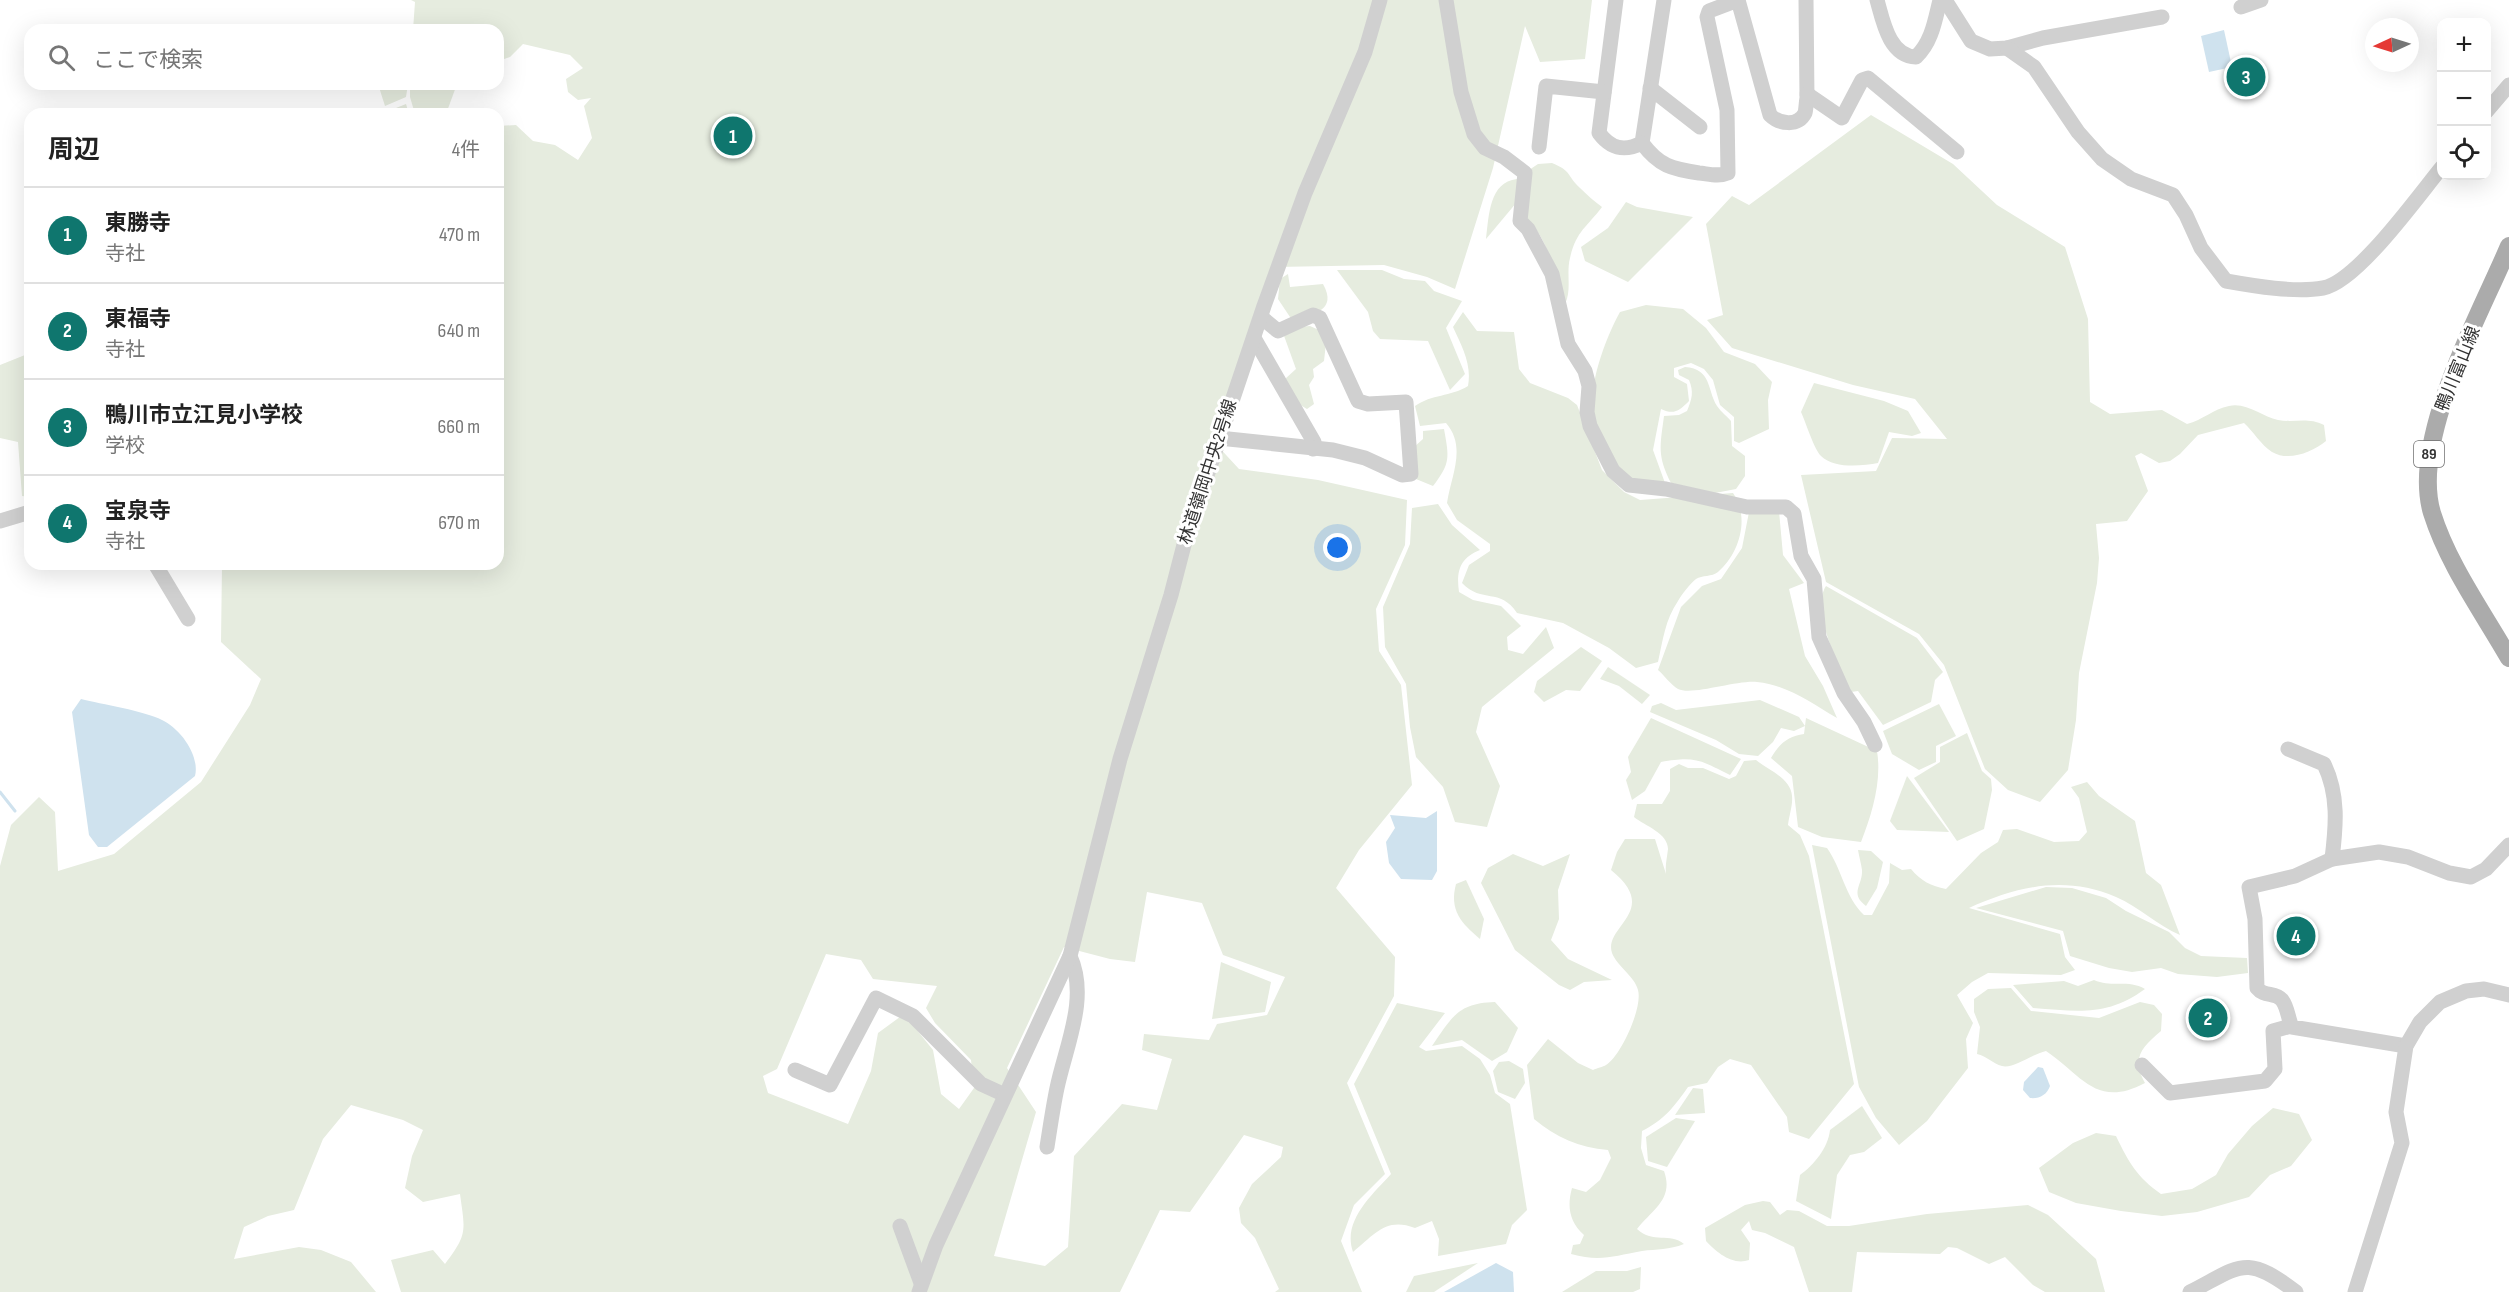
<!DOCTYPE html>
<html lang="ja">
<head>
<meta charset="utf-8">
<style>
	body { margin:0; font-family:"Sofia Sans Condensed","Noto Sans JP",sans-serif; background:#f2f2f2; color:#222 }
	.controls { position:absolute; right:18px; top:18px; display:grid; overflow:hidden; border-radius:12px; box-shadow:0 6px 24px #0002 }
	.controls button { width:54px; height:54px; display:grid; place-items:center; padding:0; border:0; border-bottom:2px solid #e0e0e0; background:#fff; color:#222; font:30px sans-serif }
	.compass { position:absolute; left:2365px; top:18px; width:54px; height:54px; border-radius:50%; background:#fff; box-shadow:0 6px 24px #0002; rotate:266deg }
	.you { position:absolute; left:1338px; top:548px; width:21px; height:21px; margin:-15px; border:4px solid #fff; border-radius:50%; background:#1a73e8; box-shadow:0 0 0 9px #1a73e833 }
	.badge { display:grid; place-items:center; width:39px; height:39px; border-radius:50%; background:#0f766e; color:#fff; font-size:20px; font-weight:700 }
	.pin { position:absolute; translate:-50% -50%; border:3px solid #fff; box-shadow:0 2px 6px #0006 }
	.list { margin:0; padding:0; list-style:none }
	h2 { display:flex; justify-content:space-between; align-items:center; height:78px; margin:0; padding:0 24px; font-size:26px }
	h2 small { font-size:20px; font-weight:400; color:#767676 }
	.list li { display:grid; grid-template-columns:39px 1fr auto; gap:18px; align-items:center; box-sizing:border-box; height:96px; padding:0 24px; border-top:2px solid #e0e0e0 }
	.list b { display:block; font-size:22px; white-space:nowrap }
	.list p { margin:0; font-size:20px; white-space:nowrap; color:#767676 }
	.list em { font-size:20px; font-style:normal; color:#767676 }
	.icon { flex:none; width:33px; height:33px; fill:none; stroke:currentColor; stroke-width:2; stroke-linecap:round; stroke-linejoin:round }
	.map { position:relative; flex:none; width:2509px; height:1292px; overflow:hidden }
	.search { position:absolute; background:#fff; box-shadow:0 6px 24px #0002; left:24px; top:24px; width:480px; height:66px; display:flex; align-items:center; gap:15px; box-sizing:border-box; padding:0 21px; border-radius:18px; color:#767676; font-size:22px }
	.panel { position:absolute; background:#fff; box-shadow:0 6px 24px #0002; left:24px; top:108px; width:480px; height:462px; border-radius:18px }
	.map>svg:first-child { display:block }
	.green { fill:#e6ecdf; fill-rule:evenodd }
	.water { fill:#cfe2ee }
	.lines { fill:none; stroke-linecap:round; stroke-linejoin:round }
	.stream { stroke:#cfe2ee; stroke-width:3 }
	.minor { stroke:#d0d0d0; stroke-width:15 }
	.major { stroke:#ababab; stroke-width:18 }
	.labels { text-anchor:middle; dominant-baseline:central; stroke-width:6; stroke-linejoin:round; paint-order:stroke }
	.shield { fill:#fff; stroke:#707070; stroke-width:1.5 }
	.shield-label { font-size:16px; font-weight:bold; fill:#333 }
	.street-label { font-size:18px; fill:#333; stroke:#fff }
</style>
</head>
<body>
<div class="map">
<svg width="2509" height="1292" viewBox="0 0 2509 1292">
	<rect width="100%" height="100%" fill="#fff"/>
	<!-- green -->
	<g class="green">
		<path d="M411,0H1592L1585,59L1540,62L1525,26L1493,168L1455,289L1427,277L1384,265L1276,267L1215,443L1239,469L1318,480L1407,500L1405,545L1376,609L1379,651L1401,685L1412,785L1359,850L1336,888L1395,957L1394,996L1347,1083L1385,1174L1354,1205L1341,1241L1362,1292H1275L1279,1289L1255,1238L1241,1223L1239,1208L1252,1184L1281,1157L1283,1147L1244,1135L1190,1212L1160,1210L1120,1292H401L391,1260L433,1250L445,1264C468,1234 465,1231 460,1194L423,1202L405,1188L412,1156L423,1130L403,1120L351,1105L323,1139L294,1210L268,1216L244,1227L234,1259L299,1247L321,1250L351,1262L376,1292H0V866L11,825L39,797L55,812L58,871L114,854L201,782L250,705L261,679L221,642L222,564H498V126L516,125L533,141L555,145L578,160L592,138L584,106L591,98L578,100L568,92L566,79L583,68L570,55L523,44L510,57L504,59L498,56V30H413L415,2ZM1147,892L1202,903L1223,955L1285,977L1267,1015L1217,1024L1209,1040L1144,1034L1142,1050L1172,1059L1157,1110L1122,1104L1074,1156L1068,1247L1045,1266L994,1256L1036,1112L1007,1068L1064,947L1110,959L1135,962ZM826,954L861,960L873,979L937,986L926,1008L935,1023L971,1060L974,1088L959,1109L941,1094L933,1050L904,1014L878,1033L871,1071L848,1124L768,1093L763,1076L777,1069Z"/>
		<path d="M378,84H408L406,97L385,106Z"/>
		<path d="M410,84H457L446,114H415L410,97Z"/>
		<path d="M406,104L409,114H381Z"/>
		<path d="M1871,115L1953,164L1997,205L2065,247L2088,319L2090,402L2110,414L2162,410L2187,424C2203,420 2213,409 2229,406C2247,402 2262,417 2278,420C2295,423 2308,417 2324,425L2326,441C2312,452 2289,462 2272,452C2261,445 2253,431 2244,423L2198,435L2180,454L2170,461L2159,463L2141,453L2135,456L2148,491L2127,521L2096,524L2099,558L2097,583L2079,673L2076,720L2068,770L2040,802L2008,790L1985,769L1944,665L1919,634L1826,582L1801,475L1876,471L1892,438L1947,439L1915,399L1853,385L1732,348L1707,320L1723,315L1706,224L1732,196L1749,205Z"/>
		<path d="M1552,163C1572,171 1567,176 1580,188C1587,195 1594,201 1602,207C1587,227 1576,231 1570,258C1566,273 1572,290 1565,304C1555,275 1549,239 1526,218L1529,170L1538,164Z"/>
		<path d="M1517,179V202L1486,239C1489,216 1489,182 1517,179Z"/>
		<path d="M1626,202L1637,207L1693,217L1628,282L1585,261L1581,247L1608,228Z"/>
		<path d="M1337,270H1382L1404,279L1425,281L1434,291L1462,301L1446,328L1465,374L1450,390L1428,341L1380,339L1373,331L1368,312Z"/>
		<path d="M1288,274L1290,287L1323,284C1338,311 1313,314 1292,320L1278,299L1280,279Z"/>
		<path d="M1646,305L1683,309L1706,328L1724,352L1755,364L1772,382L1768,400L1769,429L1739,443L1734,441V417L1720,405L1713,380L1704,369L1691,363L1674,368V377L1687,384L1689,401C1679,411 1674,415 1661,409L1653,450L1665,483L1632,482C1616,465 1598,443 1593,419C1587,388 1605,339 1620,312Z"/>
		<path d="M1463,312L1477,331L1514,332L1519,369L1530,383L1568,398L1577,405L1602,470L1624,492L1640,500L1733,493C1750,517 1740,553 1718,572C1712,577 1702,575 1696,579C1690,584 1682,594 1678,601C1665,620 1663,640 1658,662L1636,668L1609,648L1563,623L1517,613C1500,587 1482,604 1462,583L1469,565L1490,551V544L1457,520L1447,503C1451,476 1467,447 1446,423L1420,426L1415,406C1432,394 1450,397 1468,386C1472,364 1462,347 1453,327Z"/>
		<path d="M1310,326L1321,331L1326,343L1324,361L1313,369L1314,377L1309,385L1314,404L1307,409L1297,403L1285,379L1296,369L1283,333L1299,327Z"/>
		<path d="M30,353V497L22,496L18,442L0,438V365Z"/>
		<path d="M1685,367C1712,369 1707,390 1717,406C1721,412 1727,416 1731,421L1732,446L1745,456V476L1736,489L1715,493L1671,483C1657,456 1660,446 1664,416L1679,415L1687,411C1692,399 1694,392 1689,380L1679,375L1678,370Z"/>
		<path d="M1814,383L1884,401L1908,411L1921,433L1912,436L1889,432L1878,463C1862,466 1834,469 1821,456C1814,449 1806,423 1801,412Z"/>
		<path d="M1444,429C1449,457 1451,463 1433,486L1416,479L1413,448L1423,439V431Z"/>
		<path d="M1438,504L1452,525L1480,550C1460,558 1456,571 1459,592L1473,600L1501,606L1521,626L1507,637L1508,650L1523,654L1546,627L1554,648L1482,707L1476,732L1500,786L1487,827L1455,822L1443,787L1416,757L1410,727L1406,684L1385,647L1383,607L1410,544L1412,508Z"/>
		<path d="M1779,511L1783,555L1804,583L1789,589L1805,656L1823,686L1837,718C1811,703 1788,685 1757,682C1736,680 1692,696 1678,689C1671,685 1664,675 1658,670L1681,607L1702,586L1721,579L1742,548L1749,512Z"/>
		<path d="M1826,586L1917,638L1943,672L1935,680L1931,702L1883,725L1858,691L1851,692C1840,668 1810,610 1826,586Z"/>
		<path d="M1581,647L1602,661L1580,691L1566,690L1544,702L1534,692L1537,681Z"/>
		<path d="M1608,667L1650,695L1642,704L1619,686L1600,679Z"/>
		<path d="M1760,700L1799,717L1805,726L1806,718L1877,751C1882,781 1872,814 1861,842L1822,837L1798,827L1792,776L1771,758C1779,744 1788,736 1804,734L1805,726L1794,731L1781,728L1773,742L1758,756L1739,754L1716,740L1650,712L1652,706L1661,703L1676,710Z"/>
		<path d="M1939,704L1956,736L1936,746V762L1919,770L1892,754L1883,731Z"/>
		<path d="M1651,718L1741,759L1730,775C1700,760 1695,756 1661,762L1645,791L1632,800L1626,780L1631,772L1628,757Z"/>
		<path d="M1967,733L1982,771L1991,779L1992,790L1984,829L1957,841L1914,778L1940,762V747Z"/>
		<path d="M1756,760C1768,770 1791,778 1792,796C1793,805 1789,816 1788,825L1800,835L1809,856L1854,1084L1809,1139L1789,1132L1787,1117L1751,1065L1730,1059L1718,1067L1707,1083L1688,1087C1674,1107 1664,1120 1642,1131L1641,1148L1646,1165L1664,1171C1674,1199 1653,1209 1637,1229C1653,1244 1670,1232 1684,1244C1669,1250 1657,1249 1642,1251C1614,1256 1600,1262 1571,1254L1573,1245L1580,1244L1584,1235C1569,1222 1567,1206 1572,1188L1586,1192L1600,1180L1611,1158L1608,1150C1579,1148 1556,1137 1534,1119L1527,1065L1548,1039L1578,1063L1593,1070C1597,1068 1603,1067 1606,1065C1621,1056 1643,1007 1638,990C1635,977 1617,966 1612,953C1603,926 1662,911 1611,870L1617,852L1625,839H1655L1666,874C1665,865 1667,858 1668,849C1668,833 1645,826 1634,817L1637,804H1662L1670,791V769L1679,764L1688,768H1703L1729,779L1736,776L1744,761Z"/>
		<path d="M1907,776L1949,832L1897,830L1890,821Z"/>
		<path d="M2087,782L2099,796L2135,821L2146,873L2161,885L2180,935C2157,925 2139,907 2116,897C2065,875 2018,886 1969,908L2060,934L2065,957L2075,970L2061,975L1988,973L1972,982L1957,995L1973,1023L1966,1039L1968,1068L1927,1121L1899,1145L1876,1118L1859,1087L1812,845L1827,848C1842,869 1845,897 1864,915H1872L1889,883L1890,863L1902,870L1911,869C1921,881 1931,886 1946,889L1981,853L1998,842L2003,830L2017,829L2054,842L2079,841L2087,832L2079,798L2071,787Z"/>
		<path d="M1858,850L1871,851L1883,862L1877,888L1866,906C1849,893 1863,885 1862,870C1861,863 1859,856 1858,850Z"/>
		<path d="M1513,854L1543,866L1570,854L1558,890L1559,919L1551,940L1568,959L1612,980L1584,982L1570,990L1559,985L1515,950L1481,883L1488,868Z"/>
		<path d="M1466,880L1484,919L1480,939C1461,923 1449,910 1456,884Z"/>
		<path d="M2046,887L2072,888L2106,898L2126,911L2169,932L2185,948L2201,956L2247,958L2248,973L2217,977L2178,974L2161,968L2132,972L2109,968L2070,956L2063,931L1976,908Z"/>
		<path d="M1221,962L1271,982L1265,1012L1212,1019Z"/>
		<path d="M2094,980C2112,988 2128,979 2145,989C2107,1017 2077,1011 2033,1008L2013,985L2064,981L2078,986Z"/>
		<path d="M2011,988L2031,1011L2099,1018L2140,1002L2154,1005L2162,1014L2161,1031C2142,1047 2131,1058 2145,1083C2096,1109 2082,1075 2046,1051C2032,1054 2013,1069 2002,1066C1993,1064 1987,1056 1977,1054L1980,1027L1974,1012V999L1988,989Z"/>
		<path d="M1495,1002L1518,1028L1507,1052L1492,1061L1462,1040L1432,1046C1452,1017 1458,1003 1495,1002Z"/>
		<path d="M1397,1003L1445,1013L1419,1047L1426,1051L1462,1046L1480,1059L1490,1075L1495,1093L1510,1104L1527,1210L1512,1225L1506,1244L1438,1256L1439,1239L1432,1221L1415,1228C1386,1217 1375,1234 1353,1252C1342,1221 1372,1195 1391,1174L1354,1084Z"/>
		<path d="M1509,1061L1523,1069L1525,1083L1515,1099L1498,1092L1493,1071L1499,1062Z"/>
		<path d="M1693,1088L1703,1089L1705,1113L1675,1115Z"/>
		<path d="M1862,1106L1882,1138L1864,1152L1850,1155L1837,1175L1831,1219L1796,1201L1800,1175C1814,1165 1828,1148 1830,1130Z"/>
		<path d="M2273,1108L2299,1114L2312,1140L2291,1166L2270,1175L2249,1197L2197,1212L2162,1216L2121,1211L2076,1203L2049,1192L2039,1168L2073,1143L2096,1133L2116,1136C2129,1163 2137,1177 2161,1194L2192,1189L2216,1175L2228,1154L2252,1126Z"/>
		<path d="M1676,1118L1695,1121L1667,1167L1648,1161L1646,1137Z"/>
		<path d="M1763,1201L1770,1202L1780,1215L1787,1210L1799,1211L1827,1226H1849L1927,1214L2028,1205L2048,1215L2096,1259L2105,1292H2045L2033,1285L2005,1257L1989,1264L1957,1248L1948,1247L1940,1254L1857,1252L1852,1292H1809L1794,1247L1765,1233L1752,1230L1749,1221L1741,1230L1750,1243L1749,1260C1733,1266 1716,1252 1706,1241L1705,1228L1745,1205Z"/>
		<path d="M1478,1263L1434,1292H1406L1414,1276Z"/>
		<path d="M1641,1267L1640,1289L1633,1292H1562L1596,1271H1627Z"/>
	</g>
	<!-- water -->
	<g class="water">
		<path d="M2224,30L2232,67L2209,72L2201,36Z"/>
		<path d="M81,699C101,704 145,711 162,720C181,729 200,756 195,776L107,847H98L89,835L72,712Z"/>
		<path d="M1437,811V871L1432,880L1401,879L1389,863L1386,842L1395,828L1390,815L1426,818Z"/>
		<path d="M2038,1067L2043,1068L2050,1086C2047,1095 2039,1099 2030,1098L2023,1090L2024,1082Z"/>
		<path d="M1496,1263L1513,1272L1514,1292H1444Z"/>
	</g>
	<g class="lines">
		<!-- stream -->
		<path class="stream" d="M0,792L15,811"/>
		<!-- minor -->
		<g class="minor">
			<path d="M1446,0L1461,92L1474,134L1485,148L1504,157L1525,173L1520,221L1528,229L1552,274L1568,344L1585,371L1589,386L1587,412L1590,426L1613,471L1629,485L1666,489L1747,507H1786L1794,514L1801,556L1814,579L1819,637L1844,693L1864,722L1875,745"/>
			<path d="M1616,0L1599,133C1611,149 1624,152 1642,143L1664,0"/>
			<path d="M1738,0L1770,115C1779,124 1798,127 1805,113C1806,110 1806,103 1807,98L1806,0"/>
			<path d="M1877,0C1883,21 1889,56 1916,57C1932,42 1935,20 1940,0"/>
			<path d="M1945,0L1971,41L1990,49L2007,48L2043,38L2162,17"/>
			<path d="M2241,7L2261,0"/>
			<path d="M2007,48L2034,67L2078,132L2102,159L2131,179L2173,195L2186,215L2201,248L2226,281C2254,286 2295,293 2323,288C2357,282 2418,196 2442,167"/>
			<path d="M1650,88L1700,127"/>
			<path d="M1807,94L1842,118L1862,80L1868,78L1957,152"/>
			<path d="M2486,112L2509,85"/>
			<path d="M1642,143C1659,166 1672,169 1699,173C1709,174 1719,177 1728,173L1727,110L1707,17L1709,11L1738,0"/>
			<path d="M1539,147L1546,86L1604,92"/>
			<path d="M1254,338L1314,442L1313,449"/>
			<path d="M1219,438L1333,450L1365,458L1402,475L1411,474L1406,402L1368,404L1358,401L1320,318L1313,315L1278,331L1261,317"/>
			<path d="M0,521L30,512"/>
			<path d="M155,564L188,619"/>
			<path d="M2288,749L2324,764C2339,795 2336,826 2332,859"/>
			<path d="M2406,1046L2292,1027C2288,1019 2288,1008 2282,1000C2275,992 2264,997 2257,988L2255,919L2249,887L2295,876L2332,859L2379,852L2408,857L2449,873L2471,877L2486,869L2509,845"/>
			<path d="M2142,1065L2170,1093L2265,1081L2275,1069L2273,1031L2291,1026"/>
			<path d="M795,1070L830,1085L876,998L913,1016L981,1084L1005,1095"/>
			<path d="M1047,1147C1050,1128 1053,1107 1057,1088C1066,1045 1089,998 1070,956"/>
			<path d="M900,1226L921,1283"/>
			<path d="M919,1292L936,1245L1070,956L1120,759L1171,595L1185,541L1264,306L1305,193L1365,52L1380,0"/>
			<path d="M2190,1292C2241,1266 2245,1253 2296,1292"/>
			<path d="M2355,1292L2402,1143L2396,1112L2406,1046L2420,1022L2440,1002L2466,991L2484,989L2509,995"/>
		</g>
		<!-- major -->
		<path class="major" d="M2509,246C2480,315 2410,440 2432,513C2448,564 2482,611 2509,658"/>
	</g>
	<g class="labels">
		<!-- shield labels -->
		<rect class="shield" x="2414" y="441" width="30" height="26" rx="4.5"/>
		<g class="shield-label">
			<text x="2429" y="454">89</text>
		</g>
		<!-- street labels -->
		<g class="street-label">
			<text transform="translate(2458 369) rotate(-68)">鴨川富山線</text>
			<text transform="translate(1208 472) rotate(-72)">林道嶺岡中央2号線</text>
		</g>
	</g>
</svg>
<div class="controls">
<button>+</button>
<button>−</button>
<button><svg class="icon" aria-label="locate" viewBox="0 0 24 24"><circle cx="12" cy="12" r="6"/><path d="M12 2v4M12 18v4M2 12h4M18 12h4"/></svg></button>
</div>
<svg class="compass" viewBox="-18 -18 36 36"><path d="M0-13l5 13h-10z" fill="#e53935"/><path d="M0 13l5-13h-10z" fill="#767676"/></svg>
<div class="you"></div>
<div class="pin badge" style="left:733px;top:136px">1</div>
<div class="pin badge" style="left:2208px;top:1018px">2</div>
<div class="pin badge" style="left:2246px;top:77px">3</div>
<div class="pin badge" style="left:2296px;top:936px">4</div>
<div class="search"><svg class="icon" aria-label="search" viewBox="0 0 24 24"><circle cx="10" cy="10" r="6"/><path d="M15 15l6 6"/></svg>ここで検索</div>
<section class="panel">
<h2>周辺<small>4件</small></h2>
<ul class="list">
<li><span class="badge">1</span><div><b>東勝寺</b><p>寺社</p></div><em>470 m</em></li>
<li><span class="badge">2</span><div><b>東福寺</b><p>寺社</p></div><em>640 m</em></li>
<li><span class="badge">3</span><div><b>鴨川市立江見小学校</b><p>学校</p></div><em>660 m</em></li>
<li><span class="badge">4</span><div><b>宝泉寺</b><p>寺社</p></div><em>670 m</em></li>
</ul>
</section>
</div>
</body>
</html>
